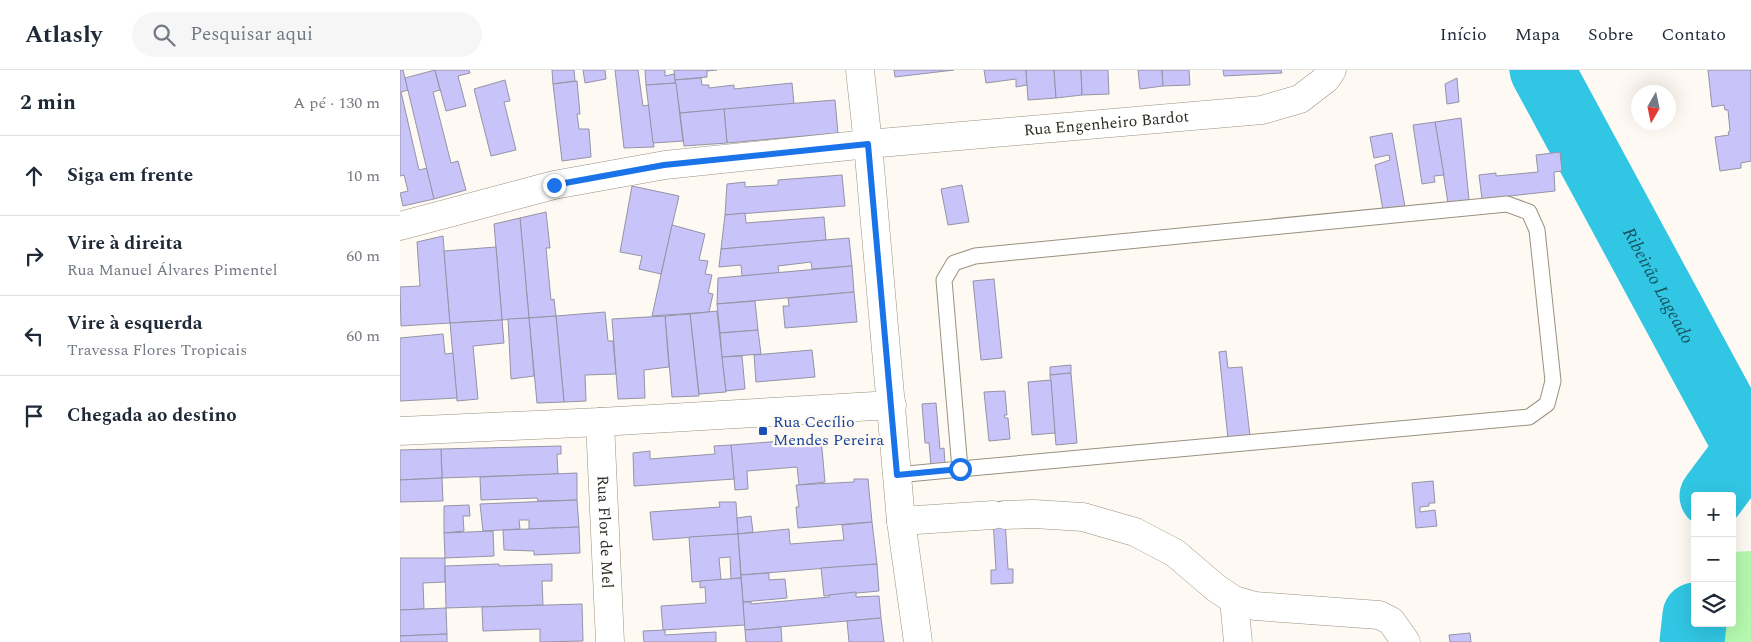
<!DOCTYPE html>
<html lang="pt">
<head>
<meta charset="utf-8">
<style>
	body { margin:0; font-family:Spectral,serif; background:#f6f6f7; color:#1f2937 }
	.controls { position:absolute; right:15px; bottom:15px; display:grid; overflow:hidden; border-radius:5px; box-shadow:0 5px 20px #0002 }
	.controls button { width:45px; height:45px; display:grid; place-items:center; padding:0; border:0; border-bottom:1px solid #e0e1e3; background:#fff; color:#1f2937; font:25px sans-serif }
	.compass { position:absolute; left:1231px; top:15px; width:45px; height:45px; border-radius:50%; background:#fff; box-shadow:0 5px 20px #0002; rotate:189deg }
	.stop { position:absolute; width:15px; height:15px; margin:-11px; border:4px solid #1a73e8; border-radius:50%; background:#fff }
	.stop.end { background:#1a73e8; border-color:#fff; box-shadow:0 1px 5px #0008 }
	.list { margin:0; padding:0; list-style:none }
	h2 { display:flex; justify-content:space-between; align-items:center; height:65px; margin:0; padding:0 20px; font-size:21px }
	h2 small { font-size:16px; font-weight:400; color:#747a83 }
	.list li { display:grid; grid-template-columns:32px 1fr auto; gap:15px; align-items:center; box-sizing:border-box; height:80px; padding:0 20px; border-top:1px solid #e0e1e3 }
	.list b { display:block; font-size:19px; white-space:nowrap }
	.list p { margin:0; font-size:16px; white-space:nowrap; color:#747a83 }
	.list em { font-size:16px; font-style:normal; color:#747a83 }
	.icon { flex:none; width:28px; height:28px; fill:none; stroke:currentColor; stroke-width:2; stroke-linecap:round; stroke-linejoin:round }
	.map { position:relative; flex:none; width:1351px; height:572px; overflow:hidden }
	header { display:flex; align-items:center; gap:30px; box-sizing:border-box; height:70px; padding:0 25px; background:#fff; border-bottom:1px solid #e0e1e3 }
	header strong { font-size:24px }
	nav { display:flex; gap:28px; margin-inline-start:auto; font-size:18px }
	.search { width:350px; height:45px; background:#f6f6f7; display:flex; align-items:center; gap:12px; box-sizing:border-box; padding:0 18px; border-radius:28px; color:#747a83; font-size:19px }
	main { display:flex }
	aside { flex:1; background:#fff }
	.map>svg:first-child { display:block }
	.green { fill:#b5f8af }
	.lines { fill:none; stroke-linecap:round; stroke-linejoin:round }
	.river { stroke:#31c6e3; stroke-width:65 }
	.building { fill:#c8c3f8; stroke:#9593a6 }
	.service-casing { stroke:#9a907f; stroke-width:17 }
	.minor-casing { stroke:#9a907f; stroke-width:29 }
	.tertiary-casing { stroke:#9a907f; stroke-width:29 }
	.service { stroke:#fff; stroke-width:15 }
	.minor { stroke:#fff; stroke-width:28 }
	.tertiary { stroke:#fff; stroke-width:28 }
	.route { stroke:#1a73e8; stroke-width:6 }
	.transit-dot { fill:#1a4fb4; stroke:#fefaf3; stroke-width:2 }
	.labels { text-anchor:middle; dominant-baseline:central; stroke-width:4.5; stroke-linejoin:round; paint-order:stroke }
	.street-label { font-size:16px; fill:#302d25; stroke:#fefaf3 }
	.transit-label { font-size:16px; fill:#164399; stroke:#fefaf3; text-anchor:start }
	.water-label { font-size:18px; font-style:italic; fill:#17525e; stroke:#fefaf3 }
</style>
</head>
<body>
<header>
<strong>Atlasly</strong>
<div class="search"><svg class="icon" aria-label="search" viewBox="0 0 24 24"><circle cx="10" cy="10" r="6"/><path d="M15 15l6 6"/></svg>Pesquisar aqui</div>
<nav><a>Início</a><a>Mapa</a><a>Sobre</a><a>Contato</a></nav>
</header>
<main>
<aside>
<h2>2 min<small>A pé · 130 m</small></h2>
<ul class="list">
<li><svg class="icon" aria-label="ahead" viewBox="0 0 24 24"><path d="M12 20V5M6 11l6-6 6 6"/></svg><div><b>Siga em frente</b></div><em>10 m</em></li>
<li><svg class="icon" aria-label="right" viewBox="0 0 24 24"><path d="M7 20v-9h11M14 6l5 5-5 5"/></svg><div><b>Vire à direita</b><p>Rua Manuel Álvares Pimentel</p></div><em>60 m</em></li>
<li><svg class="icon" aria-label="left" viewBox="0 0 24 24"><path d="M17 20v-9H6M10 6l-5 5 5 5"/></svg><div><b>Vire à esquerda</b><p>Travessa Flores Tropicais</p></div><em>60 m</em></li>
<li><svg class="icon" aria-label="arrive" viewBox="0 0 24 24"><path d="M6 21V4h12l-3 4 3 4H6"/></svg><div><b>Chegada ao destino</b></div></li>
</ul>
</aside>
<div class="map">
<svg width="1351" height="572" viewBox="0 0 1351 572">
	<rect width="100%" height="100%" fill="#fefaf3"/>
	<!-- green -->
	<path class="green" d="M1351,481V572H1323L1322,553H1332V482Z"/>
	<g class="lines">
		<!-- river -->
		<g class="river">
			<path id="s1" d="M1142,0L1347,379L1312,426"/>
			<path d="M1292,572L1295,545"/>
		</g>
	</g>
	<!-- building -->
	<g class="building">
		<path d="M0,0H3L8,20L1,22L19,100L27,98L34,129L3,136L0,123L8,121L4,105L0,106Z"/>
		<path d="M35,0L40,20L33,22L51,93L58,91L66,120L34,129L5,8Z"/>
		<path d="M35,0H69L70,3L58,6L66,36L46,41Z"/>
		<path d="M152,0H174L175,11L153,14Z"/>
		<path d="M183,0H205L206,9L185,13Z"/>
		<path d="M215,0H238L243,36L249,35L254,77L224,78Z"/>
		<path d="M245,0H265V6L274,4L276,13L246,15Z"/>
		<path d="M274,0H317L307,1V7L275,10Z"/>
		<path d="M494,0H554L495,7Z"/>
		<path d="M584,0H626L627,15L616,17V9L586,13Z"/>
		<path d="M626,0H654L656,28L628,30Z"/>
		<path d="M654,0H681L682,25L656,28Z"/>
		<path d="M681,0H708L709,24L682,25Z"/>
		<path d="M738,0H762L763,16L740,19Z"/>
		<path d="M762,0H789L790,15L763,16Z"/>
		<path d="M823,0H881L882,3L824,6Z"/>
		<path d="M1308,0H1351V91L1341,93V98L1320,101L1315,67L1329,65L1328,62L1330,61L1328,40H1325L1324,35L1312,37Z"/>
		<path d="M301,8L302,15H309V18L334,15V19L392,13L394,34L280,43L275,10Z"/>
		<path d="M1057,8L1059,32L1047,34L1045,14Z"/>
		<path d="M105,10L110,31L104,32L116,80L91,86L74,19Z"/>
		<path d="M177,11L180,44H177L179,59H189L191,87L162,91L153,14Z"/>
		<path d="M276,13L283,71L253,73L246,15Z"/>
		<path d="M435,30L438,63L327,73L324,39Z"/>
		<path d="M324,39L327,73L284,76L280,43Z"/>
		<path d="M1061,48L1069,130L1048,133L1035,52Z"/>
		<path d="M1035,52L1044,105L1034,106L1035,112L1022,114L1013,55Z"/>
		<path d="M992,63L1005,137L983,140L975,95L990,90L989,85L974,88L970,67Z"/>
		<path d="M1160,82L1162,101L1154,102L1155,121L1082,129L1079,105L1096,103V106L1138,102L1136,85Z"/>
		<path d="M442,105L445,136L325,145L327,114L345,112V117L378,115V110Z"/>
		<path d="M562,115L569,152L548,155L541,119Z"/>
		<path d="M232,116L279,126L261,204L239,199L242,186L220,182Z"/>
		<path d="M146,142L150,178H146L151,230L154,229L156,246L129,248L120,148Z"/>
		<path d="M345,143L346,153L424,147L426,170L321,179L325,145Z"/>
		<path d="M120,148L129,248L102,250L94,154Z"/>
		<path d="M272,155L305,164L299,190L308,191L305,204L312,205L308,223L313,224L309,242L252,246Z"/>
		<path d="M43,166L50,253L1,256L0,217L20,216L17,172Z"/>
		<path d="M449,168L452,196L412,199L411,192L378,196L379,203L342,206L341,195L319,197L321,179Z"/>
		<path d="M96,177L102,250L50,253L44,181Z"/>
		<path d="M452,196L454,222L317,234L318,208Z"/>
		<path d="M594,209L602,288L581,290L573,211Z"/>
		<path d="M454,222L457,252L385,258L383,236H389L388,228Z"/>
		<path d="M355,231L358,260L320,263L317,234Z"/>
		<path d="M317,241L326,322L299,324L290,244Z"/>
		<path d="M205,242L208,271H213L216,304L185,305L186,331L164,332L156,246Z"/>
		<path d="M290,244L299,326L272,327L265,246Z"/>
		<path d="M156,246L164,332L137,333L129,248Z"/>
		<path d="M265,246L269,297L244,300L245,328L218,329L212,249Z"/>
		<path d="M129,248L134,306L111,309L108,249Z"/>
		<path d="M102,250L104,273L73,276L78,329L57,331L50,253Z"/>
		<path d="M358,260L361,284L322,287L320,263Z"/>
		<path d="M43,264L45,284L53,283L57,328L0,331V268Z"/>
		<path d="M412,280L415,307L356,312L354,285Z"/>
		<path d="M826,281L828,298L842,297L850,366L828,369L819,282Z"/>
		<path d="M342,286L345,319L326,321L322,287Z"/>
		<path d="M671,295V303L650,305V297Z"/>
		<path d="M671,303L677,373L656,375L650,305Z"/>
		<path d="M651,310L655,363L632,365L628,312Z"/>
		<path d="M605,321L607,345H604L605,348H608L610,369L589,371L584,322Z"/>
		<path d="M536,333L540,379L544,378L545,395L531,396L529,373H525L522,334Z"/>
		<path d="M421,368L425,412L399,415L397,397L347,401L348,419L335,420L331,375Z"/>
		<path d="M331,375L334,409L234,416L233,383L250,381V389L315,384L314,376Z"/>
		<path d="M161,376V384H157L158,404L42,408L41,379Z"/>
		<path d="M41,379L42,408L0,410V380Z"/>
		<path d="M177,403V430L138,431L137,428L81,430L80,407Z"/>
		<path d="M42,408L43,431L0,432V410Z"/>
		<path d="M454,409H468L472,452L398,458L396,437H399L396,415L454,412Z"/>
		<path d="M1033,411L1035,433H1029V436L1020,437V442L1035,440L1037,456L1016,458L1012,413Z"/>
		<path d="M177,430L179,457L129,459V450H119L120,459L83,461L80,434Z"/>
		<path d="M604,431L608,499H613V513L591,514V500H596L592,432Z"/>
		<path d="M319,432H336L338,464L253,470L250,442L320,437Z"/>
		<path d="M69,435L70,446H63L64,461L44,463V436Z"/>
		<path d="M351,446L353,462L338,464L337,448Z"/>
		<path d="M472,452L477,494L341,505L338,464L389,459L390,474L444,470L442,455Z"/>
		<path d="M179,457L180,483L134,485V481L104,480L103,460Z"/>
		<path d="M93,461L94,486L45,488L44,463Z"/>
		<path d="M338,464L341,508L331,509L330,487L319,488L321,510L292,512L289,467Z"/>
		<path d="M0,488H45V512L23,513L24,539L0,540Z"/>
		<path d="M99,494V496L152,494V511H142L143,535L46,538L45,496Z"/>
		<path d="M477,494L479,521L424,526L421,498Z"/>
		<path d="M369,503V510L385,509L387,528L343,532L341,505Z"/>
		<path d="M341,508L345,555L263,560L261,536L306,533L305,517L300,518V511Z"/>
		<path d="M456,522V527L479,526L481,548L345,560L343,532H351V534L430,527L429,525Z"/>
		<path d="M182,534L183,571L140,572V559L83,561L82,537Z"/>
		<path d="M46,538L47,564L0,566V540Z"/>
		<path d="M481,548L484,572H449L447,551Z"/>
		<path d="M381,557L382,572H346L345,560Z"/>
		<path d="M265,560V565L316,562V572H244L243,561Z"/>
		<path d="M1070,563L1071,572H1050L1049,565Z"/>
		<path d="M47,564V572H0V566Z"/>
	</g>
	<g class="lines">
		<defs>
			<path id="service" d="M497,405L560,399L1129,347L1147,334L1153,311L1137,160L1129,142L1107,134L575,186L554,193L544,210L560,399"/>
			<g id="minor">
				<path d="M0,156L154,115L265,95L468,74L460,0"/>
				<path id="s2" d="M200,352L210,572"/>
				<path d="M0,361L200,352L492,335"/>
				<path d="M605,445L634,444L683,447L735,462L775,483L816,518L834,530L855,536L979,545L991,551L1006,572"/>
				<path d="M501,451L593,445"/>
				<path d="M834,530L838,572"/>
			</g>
			<g id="tertiary">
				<path id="s3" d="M518,572L501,451L468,74L862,40L900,29L926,9L932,0"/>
			</g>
		</defs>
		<!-- service casing -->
		<use href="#service" class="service-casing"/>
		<!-- minor casing -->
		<use href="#minor" class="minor-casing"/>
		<!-- tertiary casing -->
		<use href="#tertiary" class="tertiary-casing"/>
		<!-- service -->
		<use href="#service" class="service"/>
		<!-- minor -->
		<use href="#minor" class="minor"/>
		<!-- tertiary -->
		<use href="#tertiary" class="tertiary"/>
	</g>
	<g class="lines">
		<!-- route -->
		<path class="route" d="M154,115L264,95L468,74L497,405L560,399"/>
	</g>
	<!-- markers -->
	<rect class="transit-dot" x="358" y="356" width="10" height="10" rx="2.5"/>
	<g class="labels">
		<!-- street labels -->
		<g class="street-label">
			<text stroke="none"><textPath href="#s3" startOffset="740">Rua Engenheiro Bardot</textPath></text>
			<text stroke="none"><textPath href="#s2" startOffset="110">Rua Flor de Mel</textPath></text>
		</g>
		<!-- transit labels -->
		<g class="transit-label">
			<text x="373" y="352">Rua Cecílio<tspan x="373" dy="18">Mendes Pereira</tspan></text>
		</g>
		<!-- water labels -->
		<g class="water-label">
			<text stroke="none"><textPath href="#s1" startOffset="245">Ribeirão Lageado</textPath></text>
		</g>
	</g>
</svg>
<div class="controls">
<button>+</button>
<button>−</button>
<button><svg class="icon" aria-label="layers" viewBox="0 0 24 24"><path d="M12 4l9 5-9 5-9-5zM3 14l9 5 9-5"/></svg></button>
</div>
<svg class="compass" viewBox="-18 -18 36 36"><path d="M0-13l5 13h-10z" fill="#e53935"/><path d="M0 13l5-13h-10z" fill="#747a83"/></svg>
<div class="stop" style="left:560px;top:399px"></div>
<div class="stop end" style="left:154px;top:115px"></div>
</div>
</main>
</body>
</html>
